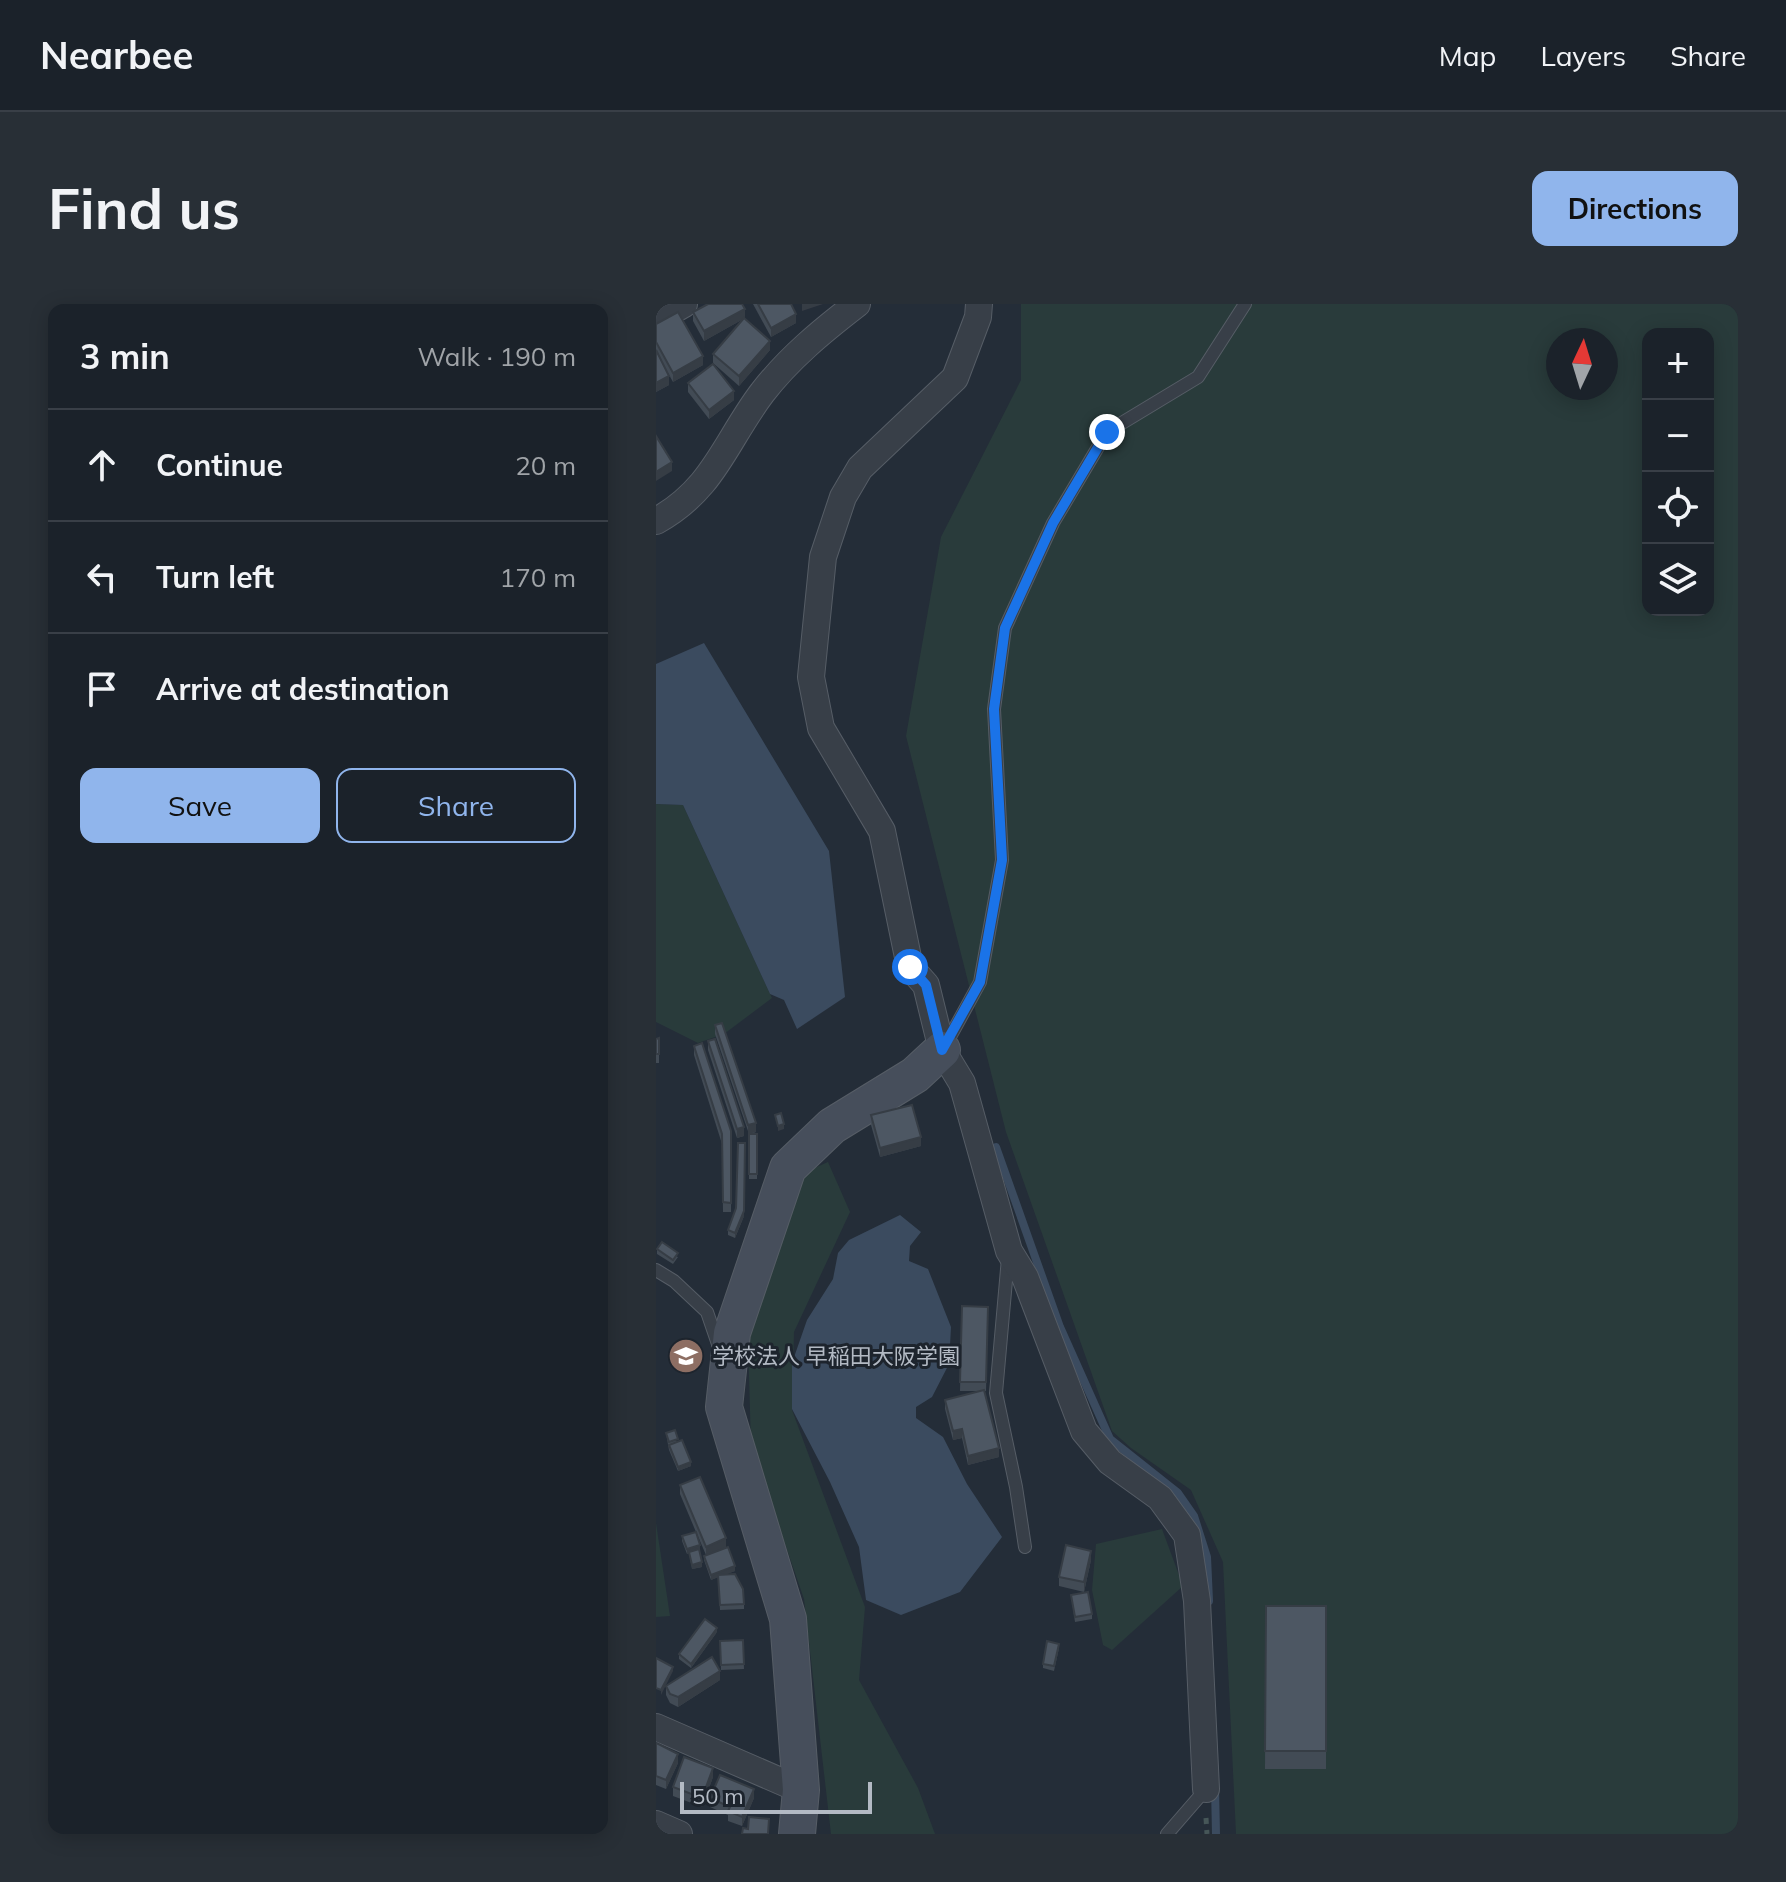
<!DOCTYPE html>
<html lang="en">
<head>
<meta charset="utf-8">
<style>
	body { margin:0; font-family:Mulish,"Noto Sans JP",sans-serif; background:#282f36; color:#f1f3f6 }
	.controls { position:absolute; right:24px; top:24px; display:grid; overflow:hidden; border-radius:16px; box-shadow:0 4px 20px #0003 }
	.controls button { width:72px; height:72px; display:grid; place-items:center; padding:0; border:0; border-bottom:2px solid #393f47; background:#1b222a; color:#f1f3f6; font:40px sans-serif }
	.compass { position:absolute; left:890px; top:24px; width:72px; height:72px; border-radius:50%; background:#1b222a; box-shadow:0 4px 20px #0003; rotate:4deg }
	.scale { position:absolute; left:24px; bottom:20px; width:192px; box-sizing:border-box; padding-left:8px; border:4px solid #b3bac4; border-top:0; font-size:22px; line-height:28px; white-space:nowrap; color:#b3bac4; -webkit-text-stroke:6px #1d242d; paint-order:stroke }
	.stop { position:absolute; width:24px; height:24px; margin:-18px; border:6px solid #1a73e8; border-radius:50%; background:#fff }
	.stop.end { background:#1a73e8; border-color:#fff; box-shadow:0 2px 8px #0008 }
	.list { margin:0; padding:0; list-style:none }
	h2 { display:flex; justify-content:space-between; align-items:center; height:104px; margin:0; padding:0 32px; font-size:34px }
	h2 small { font-size:26px; font-weight:400; color:#a0a4a8 }
	.list li { display:grid; grid-template-columns:52px 1fr auto; gap:24px; align-items:center; box-sizing:border-box; height:112px; padding:0 32px; border-top:2px solid #393f47 }
	.list b { display:block; font-size:30px; white-space:nowrap }
	.list em { font-size:26px; font-style:normal; color:#a0a4a8 }
	.actions { display:flex; gap:16px; padding:24px 32px }
	.actions a { flex:1; padding:18px 0; border:2px solid #90b5ec; border-radius:16px; text-align:center; font-size:28px; color:#90b5ec }
	.actions .main { background:#90b5ec; color:#111 }
	.icon { flex:none; width:44px; height:44px; fill:none; stroke:currentColor; stroke-width:2; stroke-linecap:round; stroke-linejoin:round }
	.map { position:relative; flex:none; width:1082px; height:1530px; overflow:hidden; border-radius:16px }
	header { display:flex; align-items:center; gap:48px; box-sizing:border-box; height:112px; padding:0 40px; background:#1b222a; border-bottom:2px solid #393f47 }
	header strong { font-size:38px }
	nav { display:flex; gap:44px; margin-inline-start:auto; font-size:28px }
	.intro { display:flex; align-items:center; justify-content:space-between; box-sizing:border-box; height:192px; padding:0 48px }
	h1 { margin:0; font-size:56px }
	.button { padding:20px 36px; border-radius:16px; background:#90b5ec; color:#111; font-size:28px; font-weight:700 }
	main { display:flex; gap:48px; padding:0 48px }
	aside { flex:1; background:#1b222a; border-radius:16px; box-shadow:0 4px 20px #0003 }
	.map>svg:first-child { display:block }
	.green { fill:#293b3b; fill-rule:evenodd }
	.water { fill:#3b4b5f }
	.lines { fill:none; stroke-linecap:round; stroke-linejoin:round }
	.stream { stroke:#3b4b5f; stroke-width:8 }
	.lane-casing { stroke:#565d66; stroke-width:14 }
	.street-casing { stroke:#565d66; stroke-width:28 }
	.secondary-casing { stroke:#565d66; stroke-width:38 }
	.path { stroke:#465658; stroke-width:5; stroke-dasharray:6 6; stroke-linecap:butt }
	.lane { stroke:#383f48; stroke-width:12 }
	.street { stroke:#383f48; stroke-width:26 }
	.secondary { stroke:#464e5b; stroke-width:36 }
	.wall { fill:#424b55 }
	.shaded-wall { fill:#363d45 }
	.building { fill:#4d5763; stroke:#363d45; stroke-width:2 }
	.route { stroke:#1a73e8; stroke-width:10 }
	.labels { text-anchor:middle; dominant-baseline:central; stroke-width:6; stroke-linejoin:round; paint-order:stroke }
	.poi-label { font-size:22px; fill:#b3bac4; stroke:#1d242d; text-anchor:start }
</style>
</head>
<body>
<header>
<strong>Nearbee</strong>
<nav><a>Map</a><a>Layers</a><a>Share</a></nav>
</header>
<div class="intro"><h1>Find us</h1><a class="button">Directions</a></div>
<main>
<aside>
<h2>3 min<small>Walk · 190 m</small></h2>
<ul class="list">
<li><svg class="icon" aria-label="ahead" viewBox="0 0 24 24"><path d="M12 20V5M6 11l6-6 6 6"/></svg><div><b>Continue</b></div><em>20 m</em></li>
<li><svg class="icon" aria-label="left" viewBox="0 0 24 24"><path d="M17 20v-9H6M10 6l-5 5 5 5"/></svg><div><b>Turn left</b></div><em>170 m</em></li>
<li><svg class="icon" aria-label="arrive" viewBox="0 0 24 24"><path d="M6 21V4h12l-3 4 3 4H6"/></svg><div><b>Arrive at destination</b></div></li>
</ul>
<div class="actions"><a class="main">Save</a><a>Share</a></div>
</aside>
<div class="map">
<svg width="1082" height="1530" viewBox="0 0 1082 1530">
	<rect width="100%" height="100%" fill="#242d38"/>
	<!-- green -->
	<g class="green">
		<path d="M365,0H1082V1530H580L567,1258L535,1186L475,1144L456,1127L350,828L250,432L285,233L365,76ZM992,30H1052V306H992ZM902,36H950V84H902Z"/>
		<path d="M0,500L27,501L116,694L68,730L42,739L0,718Z"/>
		<path d="M172,858L194,908L138,1028L136,1106L209,1303L203,1376L262,1484L279,1530H175L148,1295L95,1141L92,1038L147,869Z"/>
		<path d="M0,1219L14,1312L0,1313Z"/>
		<path d="M506,1225L527,1282L456,1346L447,1341L436,1286L440,1240Z"/>
	</g>
	<!-- water -->
	<g class="water">
		<path d="M48,339L173,547L189,693L141,725L128,696L114,690L27,501L0,500V360Z"/>
		<path d="M244,911L265,928L254,942L253,957L272,965L295,1023L293,1060L276,1093L260,1103V1114L287,1133L311,1180L346,1233L304,1288L245,1311L210,1296L203,1243L174,1178L136,1105V1059L151,1016L177,975L182,949L193,936Z"/>
	</g>
	<g class="lines">
		<!-- stream -->
		<g class="stream">
			<path d="M340,843L404,1023L454,1135L522,1189L538,1212L551,1253L553,1297"/>
			<path d="M559,1483L560,1530"/>
		</g>
		<defs>
			<g id="lane">
				<path d="M289,742L324,678L346,556L338,405L349,324L397,219L451,128L542,73L589,0"/>
				<path d="M352,954L340,1089L360,1183L369,1243"/>
				<path d="M0,966L18,977L51,1008L63,1043"/>
				<path d="M511,1530L550,1485"/>
			</g>
			<g id="street">
				<path d="M323,0L322,13L299,74L204,164L187,193L167,253L155,373L165,424L226,527L254,663L270,681L286,746L306,779L353,947L369,973L428,1127L454,1158L504,1194L531,1231L541,1297L550,1485"/>
				<path d="M0,16L28,0"/>
				<path d="M0,217C58,185 69,138 106,89C133,54 166,27 201,0"/>
				<path d="M0,1423L145,1486"/>
				<path d="M0,1520L23,1530"/>
			</g>
			<path id="secondary" d="M141,1530L145,1486L132,1315L68,1103L76,1029L132,864L176,822L259,771L286,746"/>
		</defs>
		<!-- lane casing -->
		<use href="#lane" class="lane-casing"/>
		<!-- street casing -->
		<use href="#street" class="street-casing"/>
		<!-- secondary casing -->
		<use href="#secondary" class="secondary-casing"/>
		<!-- path -->
		<path class="path" d="M550,1514L551,1530"/>
		<!-- lane -->
		<use href="#lane" class="lane"/>
		<!-- street -->
		<use href="#street" class="street"/>
		<!-- secondary -->
		<use href="#secondary" class="secondary"/>
	</g>
	<!-- wall -->
	<g class="wall">
		<path d="M97,0H135L140,19L115,33Z"/>
		<path d="M37,8L89,14L48,37L37,17Z"/>
		<path d="M0,20L47,61L17,78L12,69L13,81L0,88Z"/>
		<path d="M114,46L83,82L57,59V50Z"/>
		<path d="M32,79L78,96L53,115L32,88Z"/>
		<path d="M59,721L100,828L95,830H101V875H93V830L59,730Z"/>
		<path d="M3,734V759H0V735Z"/>
		<path d="M52,737L88,832L81,834L52,746Z"/>
		<path d="M38,742L75,827V908H67L66,840L38,751Z"/>
		<path d="M215,811L265,842L224,853L215,821Z"/>
		<path d="M88,912L79,934L72,931V926Z"/>
		<path d="M1,945L22,953L17,960L1,950Z"/>
		<path d="M306,1002L332,1003L330,1087H328L343,1153L312,1161L306,1134L297,1136L289,1105V1096L326,1087H304Z"/>
		<path d="M10,1129L22,1138L35,1162L22,1167L13,1146Z"/>
		<path d="M24,1181L70,1243L79,1267L70,1270L88,1300V1305L64,1306L62,1273L55,1276L48,1256V1252L50,1251L41,1230L46,1263L36,1265L33,1249L31,1250L26,1237V1232L40,1228L24,1190Z"/>
		<path d="M435,1256L428,1288L403,1282V1273Z"/>
		<path d="M415,1291L436,1310V1315L419,1318Z"/>
		<path d="M610,1302H670V1465H609Z"/>
		<path d="M61,1328L35,1364L23,1355V1350Z"/>
		<path d="M87,1336L88,1365L65,1366L64,1338Z"/>
		<path d="M403,1344L398,1367L387,1364V1360Z"/>
		<path d="M64,1376L22,1403L14,1399L10,1391V1382Z"/>
		<path d="M0,1439L22,1459L10,1485L0,1481Z"/>
		<path d="M57,1473L46,1503L17,1492V1483Z"/>
		<path d="M54,1494H98L86,1522L72,1517V1511L54,1503Z"/>
	</g>
	<!-- shaded-wall -->
	<g class="shaded-wall">
		<path d="M146,0H167L146,7Z"/>
		<path d="M89,5V14L48,37V27Z"/>
		<path d="M140,10V19L115,33V24Z"/>
		<path d="M114,37V46L83,82V72Z"/>
		<path d="M47,52V61L17,78V69Z"/>
		<path d="M13,72V81L0,88V79Z"/>
		<path d="M78,87V96L53,115V106Z"/>
		<path d="M16,158V167L0,177V168Z"/>
		<path d="M100,819V828L92,830V821Z"/>
		<path d="M128,820V825L122,827V822Z"/>
		<path d="M88,823V832L81,834V825Z"/>
		<path d="M265,833V842L224,853V844Z"/>
		<path d="M89,844L88,912L79,934V929Z"/>
		<path d="M306,1125V1134L297,1136V1127Z"/>
		<path d="M343,1144V1153L312,1161V1152Z"/>
		<path d="M35,1158V1162L22,1167V1163Z"/>
		<path d="M70,1234V1243L50,1252V1243Z"/>
		<path d="M44,1241V1245L31,1250V1245Z"/>
		<path d="M435,1247V1256L428,1288V1278Z"/>
		<path d="M46,1258V1263L36,1265V1261Z"/>
		<path d="M79,1262V1267L55,1276V1271Z"/>
		<path d="M61,1324V1328L35,1364V1360Z"/>
		<path d="M17,1363V1367L5,1391V1386Z"/>
		<path d="M64,1367V1376L22,1403V1393Z"/>
		<path d="M22,1450V1459L10,1485V1476Z"/>
		<path d="M57,1464V1473L46,1503V1494Z"/>
		<path d="M98,1485V1494L86,1522V1513Z"/>
	</g>
	<!-- building -->
	<g class="building">
		<path d="M52,0H86L89,5L48,27L37,8Z"/>
		<path d="M102,0H135L140,10L115,24Z"/>
		<path d="M22,8L47,52L17,69L0,38V20Z"/>
		<path d="M88,14L114,37L83,72L57,50Z"/>
		<path d="M0,46L13,72L0,79Z"/>
		<path d="M57,60L78,87L53,106L32,79Z"/>
		<path d="M0,132L16,158L0,168Z"/>
		<path d="M66,719L100,819L92,821L59,721Z"/>
		<path d="M3,734V750H0V735Z"/>
		<path d="M59,735L88,823L81,825L52,737Z"/>
		<path d="M46,739L75,827V899L67,898L66,830L38,742Z"/>
		<path d="M256,801L265,833L224,844L215,811Z"/>
		<path d="M125,809L128,820L122,822L119,811Z"/>
		<rect x="93" y="830" width="8" height="40"/>
		<path d="M82,839H89L88,907L79,929L72,926L80,904Z"/>
		<path d="M6,938L22,949L17,956L1,945Z"/>
		<path d="M306,1002L332,1003L330,1078H304Z"/>
		<path d="M328,1086L343,1144L312,1152L306,1125L297,1127L289,1096Z"/>
		<path d="M19,1126L22,1135L13,1138L10,1129Z"/>
		<path d="M26,1136L35,1158L22,1163L13,1141Z"/>
		<path d="M44,1173L70,1234L50,1243L24,1181Z"/>
		<path d="M40,1228L44,1241L31,1245L26,1232Z"/>
		<path d="M410,1241L435,1247L428,1278L403,1273Z"/>
		<path d="M72,1243L79,1262L55,1271L48,1252Z"/>
		<path d="M43,1245L46,1258L36,1261L33,1248Z"/>
		<path d="M79,1270L87,1285L88,1300L64,1301L62,1271Z"/>
		<path d="M432,1288L436,1310L419,1313L415,1291Z"/>
		<path d="M610,1302H670V1447H609Z"/>
		<path d="M49,1315L61,1324L35,1360L23,1350Z"/>
		<path d="M87,1336L88,1360L65,1361L64,1337Z"/>
		<path d="M391,1337L403,1340L398,1362L387,1360Z"/>
		<path d="M56,1353L64,1367L22,1393L14,1390L10,1382Z"/>
		<path d="M0,1354L17,1363L5,1386L0,1384Z"/>
		<path d="M0,1439L22,1450L10,1476L0,1472Z"/>
		<path d="M28,1453L57,1464L46,1494L17,1483Z"/>
		<path d="M64,1471L98,1485L86,1513L72,1507L74,1503L54,1494Z"/>
		<path d="M93,1513L113,1515L112,1530H86L87,1524L92,1525Z"/>
	</g>
	<g class="lines">
		<!-- route -->
		<path class="route" d="M254,663L270,681L286,746L324,678L346,556L338,405L349,324L397,219L451,128"/>
	</g>
	<!-- icons -->
	<defs>
		<symbol id="school-disc" viewBox="-11 -11 22 22"><circle r="9.5" fill="#8d6e63" stroke="#1d242d"/><path d="M0-5L7-2L0 1L-7-2ZM-4 1L0 2.5L4 1V4Q0 6-4 4Z" fill="#fff"/></symbol>
	</defs>
	<g fill-rule="evenodd">
		<use href="#school-disc" x="10" y="1032" width="40" height="40"/>
	</g>
	<g class="labels">
		<!-- poi labels -->
		<g class="poi-label">
			<text x="56" y="1052">学校法人 早稲田大阪学園</text>
		</g>
	</g>
</svg>
<div class="controls">
<button>+</button>
<button>−</button>
<button><svg class="icon" aria-label="locate" viewBox="0 0 24 24"><circle cx="12" cy="12" r="6"/><path d="M12 2v4M12 18v4M2 12h4M18 12h4"/></svg></button>
<button><svg class="icon" aria-label="layers" viewBox="0 0 24 24"><path d="M12 4l9 5-9 5-9-5zM3 14l9 5 9-5"/></svg></button>
</div>
<svg class="compass" viewBox="-18 -18 36 36"><path d="M0-13l5 13h-10z" fill="#e53935"/><path d="M0 13l5-13h-10z" fill="#a0a4a8"/></svg>
<div class="scale">50 m</div>
<div class="stop" style="left:254px;top:663px"></div>
<div class="stop end" style="left:451px;top:128px"></div>
</div>
</main>
</body>
</html>
